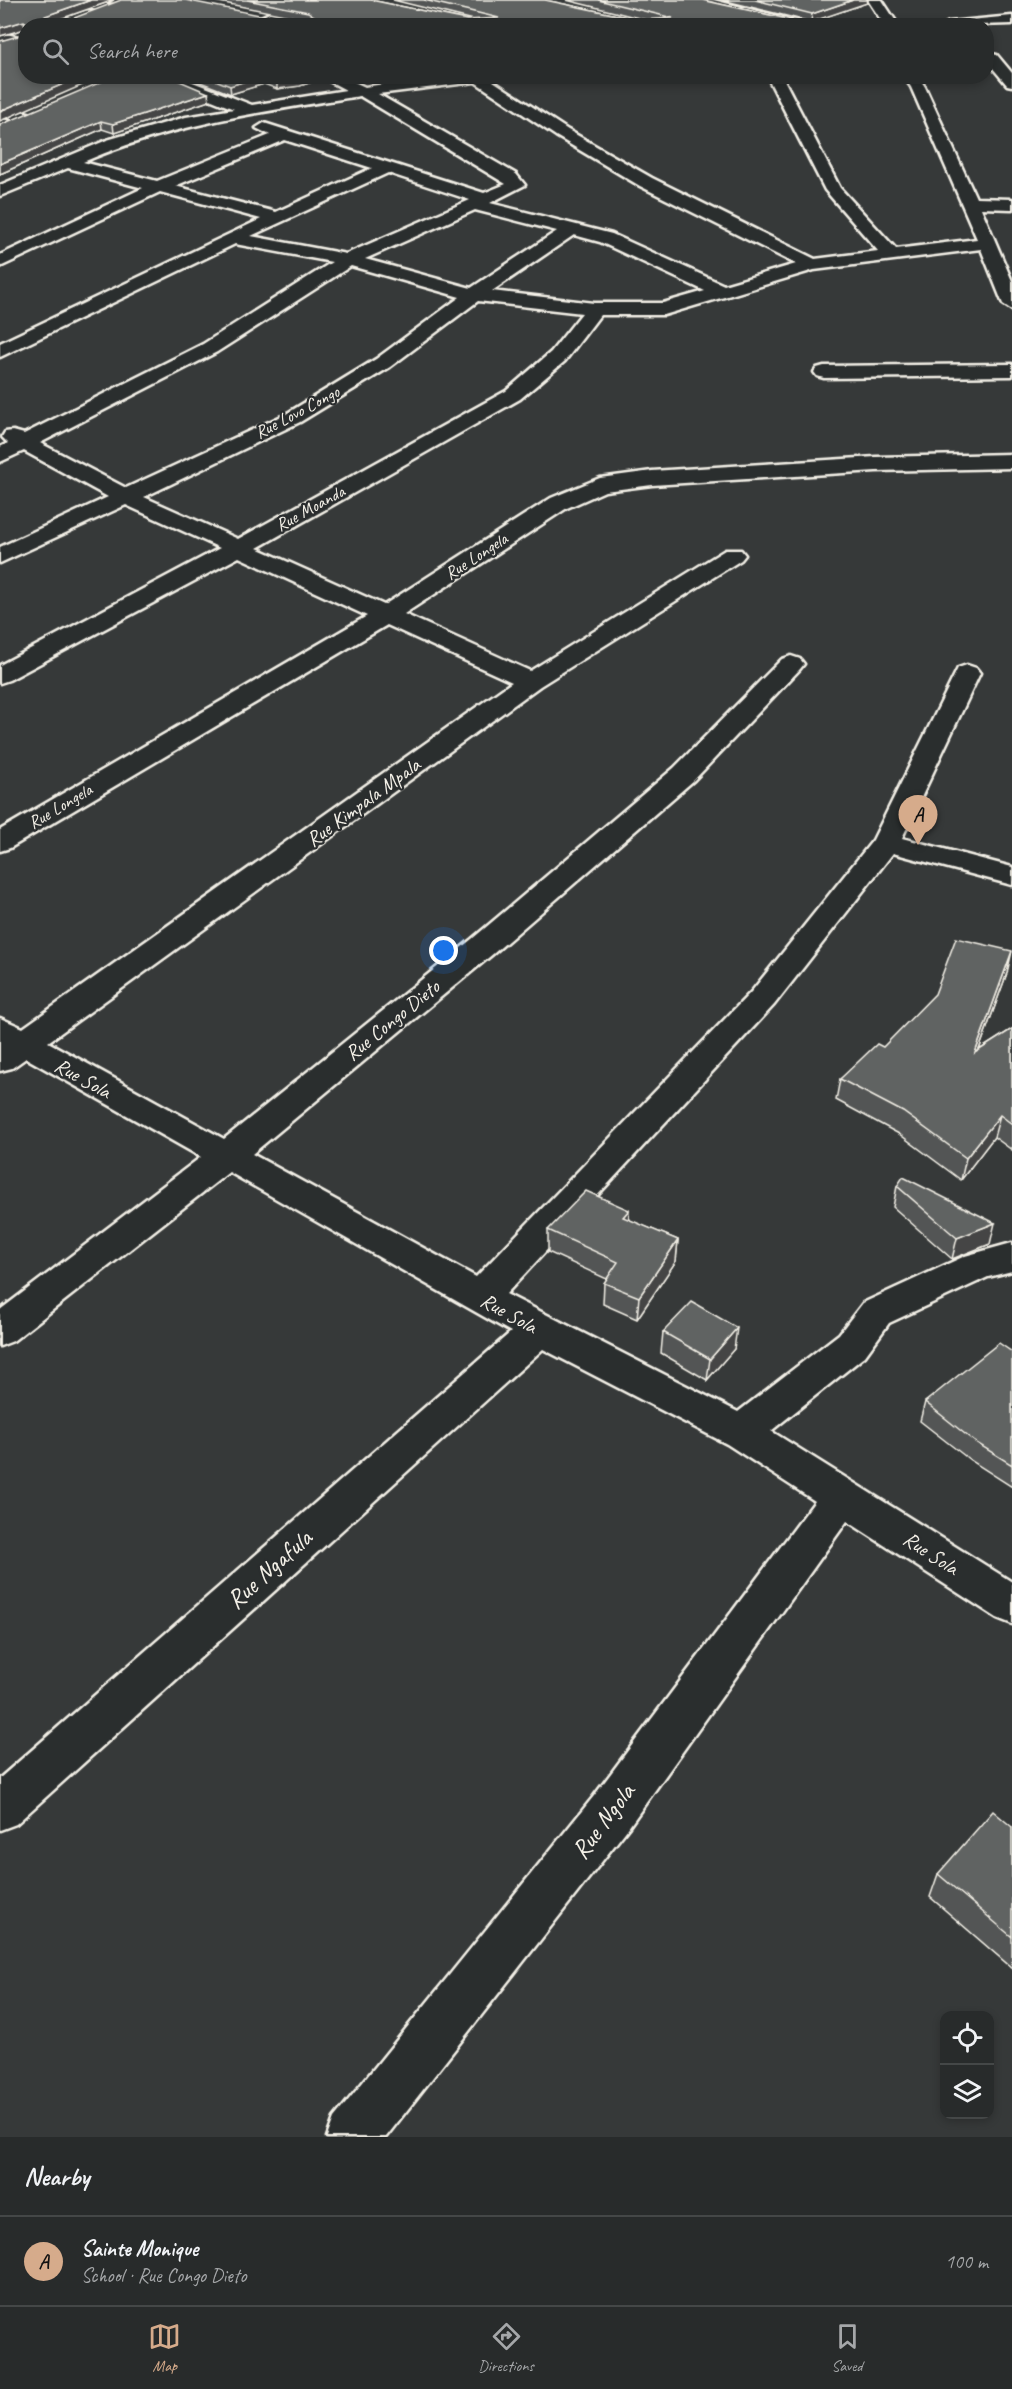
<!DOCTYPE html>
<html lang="en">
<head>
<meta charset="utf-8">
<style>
	body { margin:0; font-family:Caveat,sans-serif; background:#343737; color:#f1f3f6 }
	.controls { position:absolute; right:18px; bottom:18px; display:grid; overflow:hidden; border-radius:12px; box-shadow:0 3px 9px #0003 }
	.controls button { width:54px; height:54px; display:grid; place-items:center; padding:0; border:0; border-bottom:2px solid #444747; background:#282b2b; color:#f1f3f6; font:30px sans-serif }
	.you { position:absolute; left:444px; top:951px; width:21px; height:21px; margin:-15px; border:4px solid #fff; border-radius:50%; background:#1a73e8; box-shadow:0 0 0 9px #1a73e833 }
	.badge { display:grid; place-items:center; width:39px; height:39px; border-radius:50%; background:#d6ab8b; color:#111; font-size:20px; font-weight:700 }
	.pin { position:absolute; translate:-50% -50px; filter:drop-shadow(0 2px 3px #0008) }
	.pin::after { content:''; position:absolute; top:32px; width:21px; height:18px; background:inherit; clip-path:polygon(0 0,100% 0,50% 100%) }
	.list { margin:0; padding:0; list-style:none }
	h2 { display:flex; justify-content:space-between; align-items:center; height:78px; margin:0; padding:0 24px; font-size:26px }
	h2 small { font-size:20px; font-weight:400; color:#a5a7a9 }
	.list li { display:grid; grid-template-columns:39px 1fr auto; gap:18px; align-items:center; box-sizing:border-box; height:90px; padding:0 24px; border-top:2px solid #444747 }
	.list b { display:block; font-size:22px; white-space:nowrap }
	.list p { margin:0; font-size:20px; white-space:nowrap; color:#a5a7a9 }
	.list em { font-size:20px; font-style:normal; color:#a5a7a9 }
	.icon { flex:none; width:33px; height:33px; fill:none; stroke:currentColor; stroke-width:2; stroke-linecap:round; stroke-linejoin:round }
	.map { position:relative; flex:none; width:1012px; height:2137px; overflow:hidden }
	.search { position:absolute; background:#282b2b; box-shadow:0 3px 9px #0003; left:18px; right:18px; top:18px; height:66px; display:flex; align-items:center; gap:15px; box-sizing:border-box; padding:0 21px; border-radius:24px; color:#a5a7a9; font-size:22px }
	.sheet { height:168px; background:#282b2b }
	nav { display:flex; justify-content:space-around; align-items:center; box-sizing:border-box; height:84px; border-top:2px solid #444747; background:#282b2b; font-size:16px; color:#a5a7a9 }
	nav a { display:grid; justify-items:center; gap:3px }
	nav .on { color:#d6ab8b }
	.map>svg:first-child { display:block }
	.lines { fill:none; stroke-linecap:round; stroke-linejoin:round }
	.minor-casing { stroke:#f4f1e8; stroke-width:5 }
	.minor { fill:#2a2d2e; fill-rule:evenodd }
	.wall { fill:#535554; stroke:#f4f1e8; stroke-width:1.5 }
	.shaded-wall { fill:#444545; stroke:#f4f1e8; stroke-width:1.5 }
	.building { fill:#616362; stroke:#f4f1e8; stroke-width:1.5 }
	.labels { text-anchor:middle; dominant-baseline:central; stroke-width:4.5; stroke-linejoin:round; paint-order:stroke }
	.far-street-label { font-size:18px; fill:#f4f1e8; stroke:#2a2d2e }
	.street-label { font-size:21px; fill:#f4f1e8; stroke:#2a2d2e }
	.near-street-label { font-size:26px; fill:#f4f1e8; stroke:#2a2d2e }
</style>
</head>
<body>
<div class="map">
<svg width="1012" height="2137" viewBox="0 0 1012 2137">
	<rect width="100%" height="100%" fill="#363939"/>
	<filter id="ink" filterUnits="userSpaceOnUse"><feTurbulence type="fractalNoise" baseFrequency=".0167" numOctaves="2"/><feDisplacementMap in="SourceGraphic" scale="12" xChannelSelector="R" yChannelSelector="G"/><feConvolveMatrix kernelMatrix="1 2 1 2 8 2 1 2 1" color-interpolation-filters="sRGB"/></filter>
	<g filter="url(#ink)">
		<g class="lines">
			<defs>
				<g id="minor">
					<path d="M63,0H89L112,5L114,8L107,12L65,3Z"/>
					<path d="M299,0H318L260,26H240Z"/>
					<path d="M688,0H713L819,26H791L695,4Z"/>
					<path d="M868,0H882L899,26H885Z"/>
					<path d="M1012,16V24L942,26L949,22Z"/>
					<path d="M0,22L26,28V36L0,30Z"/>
					<path d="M992,54L997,55L1012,73V86L1007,85L986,60L987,55Z"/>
					<path d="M153,76H177L252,105L346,90L320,76H341L365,87L434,76H508L493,81L568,130L652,178L815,259L878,251L825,190L767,76H782L840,188L896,249L977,239L911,87L903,76H918L925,87L976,198L1012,199V209L981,208L1012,281V310L1003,304L981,249L814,270L664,315H600L565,361L520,399L257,548L384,605L551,498L600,478L652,471L876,457L1012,454V468L876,471L652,485L605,491L567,508L404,614L530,671L725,550H741L745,555L741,560L540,686L48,1042L224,1139L472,939L674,768L782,659L791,656L800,659L804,664L800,669L694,780L494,953L252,1154L476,1277L752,991L873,840L958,668L967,665L976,668L980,673L902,838L1012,867V885L893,853L774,1005L506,1294L738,1412L839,1334L863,1303L965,1256L1012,1243V1271L988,1277L889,1323L865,1356L771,1431L1012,1582V1624L997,1618L847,1521L628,1828L386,2137H327L334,2118L594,1796L815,1501L727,1444L543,1349L16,1824L0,1830V1778L511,1332L229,1172L13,1341L0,1346V1310L201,1157L26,1058L12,1068L0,1071V1018L23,1028L512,682L387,625L10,848L0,851V830L367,616L239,557L9,680L0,683V665L220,548L126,505L0,563V547L108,497L24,451L0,462V447L8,443L2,437L5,432L13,431L24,434L203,344L332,262L235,244L0,357V343L261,219L160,192L0,267V255L143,188L68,168L0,196V185L107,140L186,117L234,109ZM475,82L556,136L640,186L796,264L724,285L612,234L490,203L525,185L516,174L378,94ZM360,96L506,184L484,193L264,123L256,128L270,135L157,181L83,162C171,124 266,111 360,96ZM285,140L372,168L276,212L175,186ZM388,173L470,200L346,254L251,236ZM475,210L557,231L471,288L365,259ZM574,235L600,242L705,291L663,303H594L492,291ZM351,266L460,297L376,359L286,414L126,488L40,443L217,352ZM478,301L582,313L551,352L506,391L238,539L144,497L300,422L390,367Z"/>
					<path d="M0,106L32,114L35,117L27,122L0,116Z"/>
					<path d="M1012,364V376L824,378L817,376L814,372L817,368L824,366Z"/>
				</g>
			</defs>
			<!-- minor casing -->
			<use href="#minor" class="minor-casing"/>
			<!-- minor -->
			<use href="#minor" class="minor"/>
		</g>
		<!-- wall -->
		<g class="wall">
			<path d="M0,0H114L57,20H309L209,0H371L467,20H474L393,0H545L641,20H647L566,0H702L792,20V26H26V29L0,36Z"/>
			<path d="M722,0H868L867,3L811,22Z"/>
			<path d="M185,76H321V79L300,86L277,89L264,84L231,94Z"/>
			<path d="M208,93L209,101L114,133L102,129L0,174V125Z"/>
			<path d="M1007,973L979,1050L1012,1029V1150L994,1137L961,1180L899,1134L836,1100L840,1079L883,1047Z"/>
			<path d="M897,1186L990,1244L952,1259L893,1207Z"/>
			<path d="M629,1220L678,1240L676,1261L637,1319L603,1304L604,1283L607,1279L548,1252V1230Z"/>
			<path d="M663,1332L734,1349L707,1380L661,1353Z"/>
			<path d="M1012,1352V1487L970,1460L920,1421L925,1402Z"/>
			<path d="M1012,1827V1968L930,1897L938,1874Z"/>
		</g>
		<!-- shaded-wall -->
		<g class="shaded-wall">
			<path d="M91,0H114L46,24L44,20L45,16Z"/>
			<path d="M853,0H868L867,3L811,22L812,14Z"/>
			<path d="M792,20V26H778Z"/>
			<path d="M24,21L25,29L0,36V28Z"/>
			<path d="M82,76H103L0,121V111Z"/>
			<path d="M261,76H263L264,84L231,94L230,86Z"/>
			<path d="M303,76H321V79L300,86L277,89V81Z"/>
			<path d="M208,93L209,101L114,133L113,124Z"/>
			<path d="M101,121L102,129L0,174V164Z"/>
			<path d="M1012,951L1007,973L970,1074L975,1053Z"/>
			<path d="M1000,1115L994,1137L961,1180L966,1158Z"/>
			<path d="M629,1210L628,1231L623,1217Z"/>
			<path d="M995,1223L990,1244L952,1259L957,1238Z"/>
			<path d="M678,1240L676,1261L637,1319L639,1297Z"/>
			<path d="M737,1328L734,1349L707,1380L710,1359Z"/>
		</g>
		<!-- building -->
		<g class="building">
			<path d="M0,0H91L45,16L44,20H69L121,0H185L284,20H315L317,18L308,12L247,0H371L467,20L499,18L424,0H545L641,20L673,18L598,0H702L792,20L778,25L769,23L763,26H27V23L24,21L0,28Z"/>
			<path d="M755,0H853L812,14Z"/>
			<path d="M26,33V76H82L0,111V41L25,34Z"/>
			<path d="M115,76H168L208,93L113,124L101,121L0,164V125Z"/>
			<path d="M205,76H261L230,86Z"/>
			<path d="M265,76H303L277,81Z"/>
			<path d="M956,938L1012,951L975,1053L1012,1029V1124L1000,1115L966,1158L903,1112L840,1079L877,1044L883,1047L935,994Z"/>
			<path d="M903,1177L995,1223L957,1238L897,1186Z"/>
			<path d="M586,1191L629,1210L623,1217L678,1240L639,1297L604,1283L618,1262L548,1230Z"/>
			<path d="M692,1302L737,1328L710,1359L663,1332Z"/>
			<path d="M999,1343L1012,1352V1465L975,1442L925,1402Z"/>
			<path d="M993,1811L1012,1827V1937L938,1874Z"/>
		</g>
	</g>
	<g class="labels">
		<!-- far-street labels -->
		<g class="far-street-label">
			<text transform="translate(297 412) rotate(-28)">Rue Lovo Congo</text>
			<text transform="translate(310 508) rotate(-29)">Rue Moanda</text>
			<text transform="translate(476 556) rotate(-33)">Rue Longela</text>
			<text transform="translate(60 806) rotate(-31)">Rue Longela</text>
		</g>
		<!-- street labels -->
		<g class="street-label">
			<text transform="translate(363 802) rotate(-36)">Rue Kimpala Mpala</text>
			<text transform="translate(392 1020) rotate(-39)">Rue Congo Dieto</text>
			<text transform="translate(83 1078) rotate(29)">Rue Sola</text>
			<text transform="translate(509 1313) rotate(29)">Rue Sola</text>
			<text transform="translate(931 1553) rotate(33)">Rue Sola</text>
		</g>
		<!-- near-street labels -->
		<g class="near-street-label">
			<text transform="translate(269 1569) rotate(-42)">Rue Ngafula</text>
			<text transform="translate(603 1821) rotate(-53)">Rue Ngola</text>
		</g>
	</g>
</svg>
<div class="controls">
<button><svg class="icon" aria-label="locate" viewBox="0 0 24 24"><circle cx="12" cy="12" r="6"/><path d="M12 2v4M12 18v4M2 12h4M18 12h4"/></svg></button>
<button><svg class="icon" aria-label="layers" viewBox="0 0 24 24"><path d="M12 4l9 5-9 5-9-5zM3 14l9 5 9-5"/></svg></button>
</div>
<div class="you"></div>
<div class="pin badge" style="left:918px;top:845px">A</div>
<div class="search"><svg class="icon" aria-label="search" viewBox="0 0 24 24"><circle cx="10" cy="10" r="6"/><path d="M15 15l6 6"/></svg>Search here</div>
</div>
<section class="sheet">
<h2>Nearby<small></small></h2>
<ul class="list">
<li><span class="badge">A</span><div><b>Sainte Monique</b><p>School · Rue Congo Dieto</p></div><em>100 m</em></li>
</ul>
</section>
<nav>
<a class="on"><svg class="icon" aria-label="map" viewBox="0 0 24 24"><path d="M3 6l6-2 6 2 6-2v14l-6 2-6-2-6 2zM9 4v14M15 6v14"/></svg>Map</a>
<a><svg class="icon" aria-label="directions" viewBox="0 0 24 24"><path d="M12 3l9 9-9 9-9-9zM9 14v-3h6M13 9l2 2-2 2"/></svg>Directions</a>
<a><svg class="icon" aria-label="saved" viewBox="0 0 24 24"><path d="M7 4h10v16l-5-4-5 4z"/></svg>Saved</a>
</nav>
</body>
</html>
